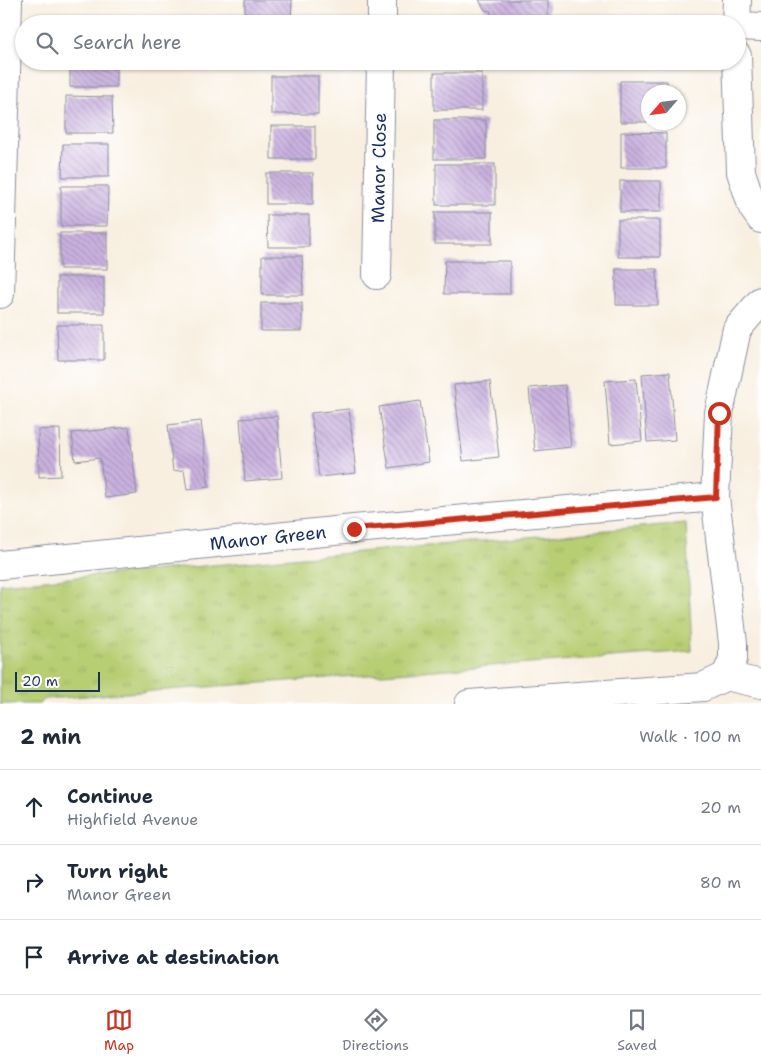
<!DOCTYPE html>
<html lang="en">
<head>
<meta charset="utf-8">
<style>
	body { margin:0; font-family:"Shantell Sans",sans-serif; background:#f6f6f7; color:#1f2937 }
	.compass { position:absolute; left:641px; top:85px; width:45px; height:45px; border-radius:50%; background:#fff; box-shadow:0 1px 4px #0004; rotate:242deg }
	.scale { position:absolute; left:15px; bottom:12px; width:85px; box-sizing:border-box; padding-left:5px; border:2px solid #1b2f5e; border-top:0; font-size:14px; line-height:18px; white-space:nowrap; color:#1b2f5e; -webkit-text-stroke:4px #fff; paint-order:stroke }
	.stop { position:absolute; width:15px; height:15px; margin:-11px; border:4px solid #c8321e; border-radius:50%; background:#fff }
	.stop.end { background:#c8321e; border-color:#fff; box-shadow:0 1px 5px #0008 }
	.list { margin:0; padding:0; list-style:none }
	h2 { display:flex; justify-content:space-between; align-items:center; height:65px; margin:0; padding:0 20px; font-size:21px }
	h2 small { font-size:16px; font-weight:400; color:#747a83 }
	.list li { display:grid; grid-template-columns:32px 1fr auto; gap:15px; align-items:center; box-sizing:border-box; height:75px; padding:0 20px; border-top:1px solid #e0e1e3 }
	.list b { display:block; font-size:19px; white-space:nowrap }
	.list p { margin:0; font-size:16px; white-space:nowrap; color:#747a83 }
	.list em { font-size:16px; font-style:normal; color:#747a83 }
	.icon { flex:none; width:28px; height:28px; fill:none; stroke:currentColor; stroke-width:2; stroke-linecap:round; stroke-linejoin:round }
	.map { position:relative; flex:none; width:761px; height:704px; overflow:hidden }
	.search { position:absolute; background:#fff; box-shadow:0 1px 4px #0004; left:15px; right:15px; top:15px; height:55px; display:flex; align-items:center; gap:12px; box-sizing:border-box; padding:0 18px; border-radius:28px; color:#747a83; font-size:19px }
	.sheet { height:290px; background:#fff }
	nav { display:flex; justify-content:space-around; align-items:center; box-sizing:border-box; height:70px; border-top:1px solid #e0e1e3; background:#fff; font-size:14px; color:#747a83 }
	nav a { display:grid; justify-items:center; gap:2px }
	nav .on { color:#c8321e }
	.map>svg:first-child { display:block }
	.grass { fill:url(#grass-tufts); stroke:#697e68 }
	.building { fill:url(#building-back-hatch) }
	.lines { fill:none; stroke-linecap:round; stroke-linejoin:round }
	.minor-casing { stroke:#8a8f9f; stroke-width:30 }
	.minor { stroke:#fff; stroke-width:28 }
	.route { stroke:#c8321e; stroke-width:6 }
	.labels { text-anchor:middle; dominant-baseline:central; stroke-width:4; stroke-linejoin:round; paint-order:stroke }
	.street-label { font-size:18px; fill:#1b2f5e; stroke:#fff }
</style>
</head>
<body>
<div class="map">
<svg width="761" height="704" viewBox="0 0 761 704">
	<defs>
		<pattern id="grass-tufts" width="24" height="20" patternUnits="userSpaceOnUse" patternTransform="scale(1.25)"><rect width="24" height="20" fill="#b7ce73"/><path d="M3 7l-1-3M5 7V3M7 7l1-3M15 17l-1-3M17 17v-4M19 17l1-3" fill="none" stroke="#9db166"/></pattern>
		<pattern id="building-back-hatch" width="6" height="6" patternUnits="userSpaceOnUse" patternTransform="scale(1.25)"><rect width="6" height="6" fill="#cbb2df"/><path d="M-1 5l2 2M0 0l6 6M5-1l2 2" fill="none" stroke="#a491b8"/></pattern>
	</defs>
	<rect width="100%" height="100%" fill="#fff"/>
	<filter id="ink" filterUnits="userSpaceOnUse"><feTurbulence type="fractalNoise" baseFrequency=".02" numOctaves="2"/><feDisplacementMap in="SourceGraphic" scale="10" xChannelSelector="R" yChannelSelector="G"/><feConvolveMatrix kernelMatrix="1 2 1 2 8 2 1 2 1" color-interpolation-filters="sRGB"/></filter>
	<filter id="wash" filterUnits="userSpaceOnUse"><feTurbulence type="fractalNoise" baseFrequency=".0096" numOctaves="4" result="noise"/><feDisplacementMap in="SourceGraphic" scale="20" xChannelSelector="R" yChannelSelector="G"/><feGaussianBlur stdDeviation="1.12" result="paint"/><feColorMatrix in="noise" values="0 0 0 0 0 0 0 0 0 0 0 0 0 0 0 0 0 1.4 0 .05"/><feComposite in="paint" operator="in"/></filter>
	<g filter="url(#wash)">
		<rect width="100%" height="100%" fill="#f8efe0"/>
		<!-- grass -->
		<path class="grass" d="M686,523L692,651L45,699L39,704H0V584Z"/>
		<g id="blocks">
			<!-- building -->
			<g class="building">
				<path d="M245,0H292L291,22H245Z"/>
				<path d="M479,0H548V18H491V11L485,10Z"/>
				<rect x="70" y="61" width="46" height="26"/>
				<rect x="269" y="61" width="47" height="5"/>
				<rect x="434" y="73" width="48" height="37"/>
				<rect x="271" y="76" width="47" height="38"/>
				<path d="M620,81H667V92H648V122H620Z"/>
				<path d="M66,96L112,97L113,133H66Z"/>
				<rect x="434" y="120" width="52" height="39"/>
				<rect x="271" y="126" width="44" height="33"/>
				<path d="M621,132L666,133V168H621Z"/>
				<path d="M63,144H109V177H62Z"/>
				<rect x="436" y="164" width="59" height="41"/>
				<rect x="266" y="173" width="47" height="31"/>
				<rect x="620" y="181" width="41" height="31"/>
				<path d="M61,186H108L107,226H61Z"/>
				<rect x="435" y="212" width="57" height="32"/>
				<path d="M267,215H309V247H268Z"/>
				<rect x="618" y="220" width="42" height="37"/>
				<rect x="60" y="233" width="47" height="36"/>
				<path d="M262,256H302L303,295H262Z"/>
				<path d="M445,261H510V294H444Z"/>
				<path d="M616,269H657L658,305H616Z"/>
				<rect x="57" y="277" width="47" height="36"/>
				<rect x="261" y="303" width="41" height="28"/>
				<path d="M57,325H104V360H58Z"/>
				<path d="M670,372L675,440L647,442L642,374Z"/>
				<path d="M636,379L642,441L610,444L605,381Z"/>
				<path d="M490,381L499,457L463,461L454,385Z"/>
				<path d="M565,385L571,447L535,451L529,388Z"/>
				<path d="M420,401L429,462L389,468L379,407Z"/>
				<path d="M349,409L356,473L319,477L311,413Z"/>
				<path d="M277,416L282,478L245,481L240,419Z"/>
				<path d="M201,421L209,487L187,490L184,470L173,471L168,425Z"/>
				<path d="M129,427L137,494L105,498L100,458L75,461L72,433Z"/>
				<path d="M60,429L61,476L39,477L38,430Z"/>
			</g>
		</g>
	</g>
	<g filter="url(#ink)">
		<use href="#blocks" fill-opacity="0" stroke="#8a8f9f" stroke-width="1"/>
		<g class="lines">
			<defs>
				<g id="minor">
					<path d="M382,24V0"/>
					<path d="M736,24L737,0"/>
					<path d="M737,26L761,27"/>
					<path d="M737,56L741,172L753,208L761,219"/>
					<path d="M377,275L381,61"/>
					<path d="M0,294L8,0"/>
					<path d="M0,565L354,529L715,497"/>
					<path d="M726,676L733,659V643L715,497L719,413L737,329L761,301"/>
					<path d="M726,676L761,684"/>
					<path d="M469,704L703,687L726,676"/>
				</g>
			</defs>
			<!-- minor casing -->
			<use href="#minor" class="minor-casing"/>
			<!-- minor -->
			<use href="#minor" class="minor"/>
		</g>
	</g>
	<g class="lines" filter="url(#ink)">
		<!-- route -->
		<path class="route" d="M354,529L716,497L719,413"/>
	</g>
	<g class="labels">
		<!-- street labels -->
		<g class="street-label">
			<text transform="translate(379 168) rotate(-89)">Manor Close</text>
			<text transform="translate(268 538) rotate(-6)">Manor Green</text>
		</g>
	</g>
</svg>
<svg class="compass" viewBox="-18 -18 36 36"><path d="M0-13l5 13h-10z" fill="#e53935"/><path d="M0 13l5-13h-10z" fill="#747a83"/></svg>
<div class="scale">20 m</div>
<div class="stop" style="left:719px;top:413px"></div>
<div class="stop end" style="left:354px;top:529px"></div>
<div class="search"><svg class="icon" aria-label="search" viewBox="0 0 24 24"><circle cx="10" cy="10" r="6"/><path d="M15 15l6 6"/></svg>Search here</div>
</div>
<section class="sheet">
<h2>2 min<small>Walk · 100 m</small></h2>
<ul class="list">
<li><svg class="icon" aria-label="ahead" viewBox="0 0 24 24"><path d="M12 20V5M6 11l6-6 6 6"/></svg><div><b>Continue</b><p>Highfield Avenue</p></div><em>20 m</em></li>
<li><svg class="icon" aria-label="right" viewBox="0 0 24 24"><path d="M7 20v-9h11M14 6l5 5-5 5"/></svg><div><b>Turn right</b><p>Manor Green</p></div><em>80 m</em></li>
<li><svg class="icon" aria-label="arrive" viewBox="0 0 24 24"><path d="M6 21V4h12l-3 4 3 4H6"/></svg><div><b>Arrive at destination</b></div></li>
</ul>
</section>
<nav>
<a class="on"><svg class="icon" aria-label="map" viewBox="0 0 24 24"><path d="M3 6l6-2 6 2 6-2v14l-6 2-6-2-6 2zM9 4v14M15 6v14"/></svg>Map</a>
<a><svg class="icon" aria-label="directions" viewBox="0 0 24 24"><path d="M12 3l9 9-9 9-9-9zM9 14v-3h6M13 9l2 2-2 2"/></svg>Directions</a>
<a><svg class="icon" aria-label="saved" viewBox="0 0 24 24"><path d="M7 4h10v16l-5-4-5 4z"/></svg>Saved</a>
</nav>
</body>
</html>
